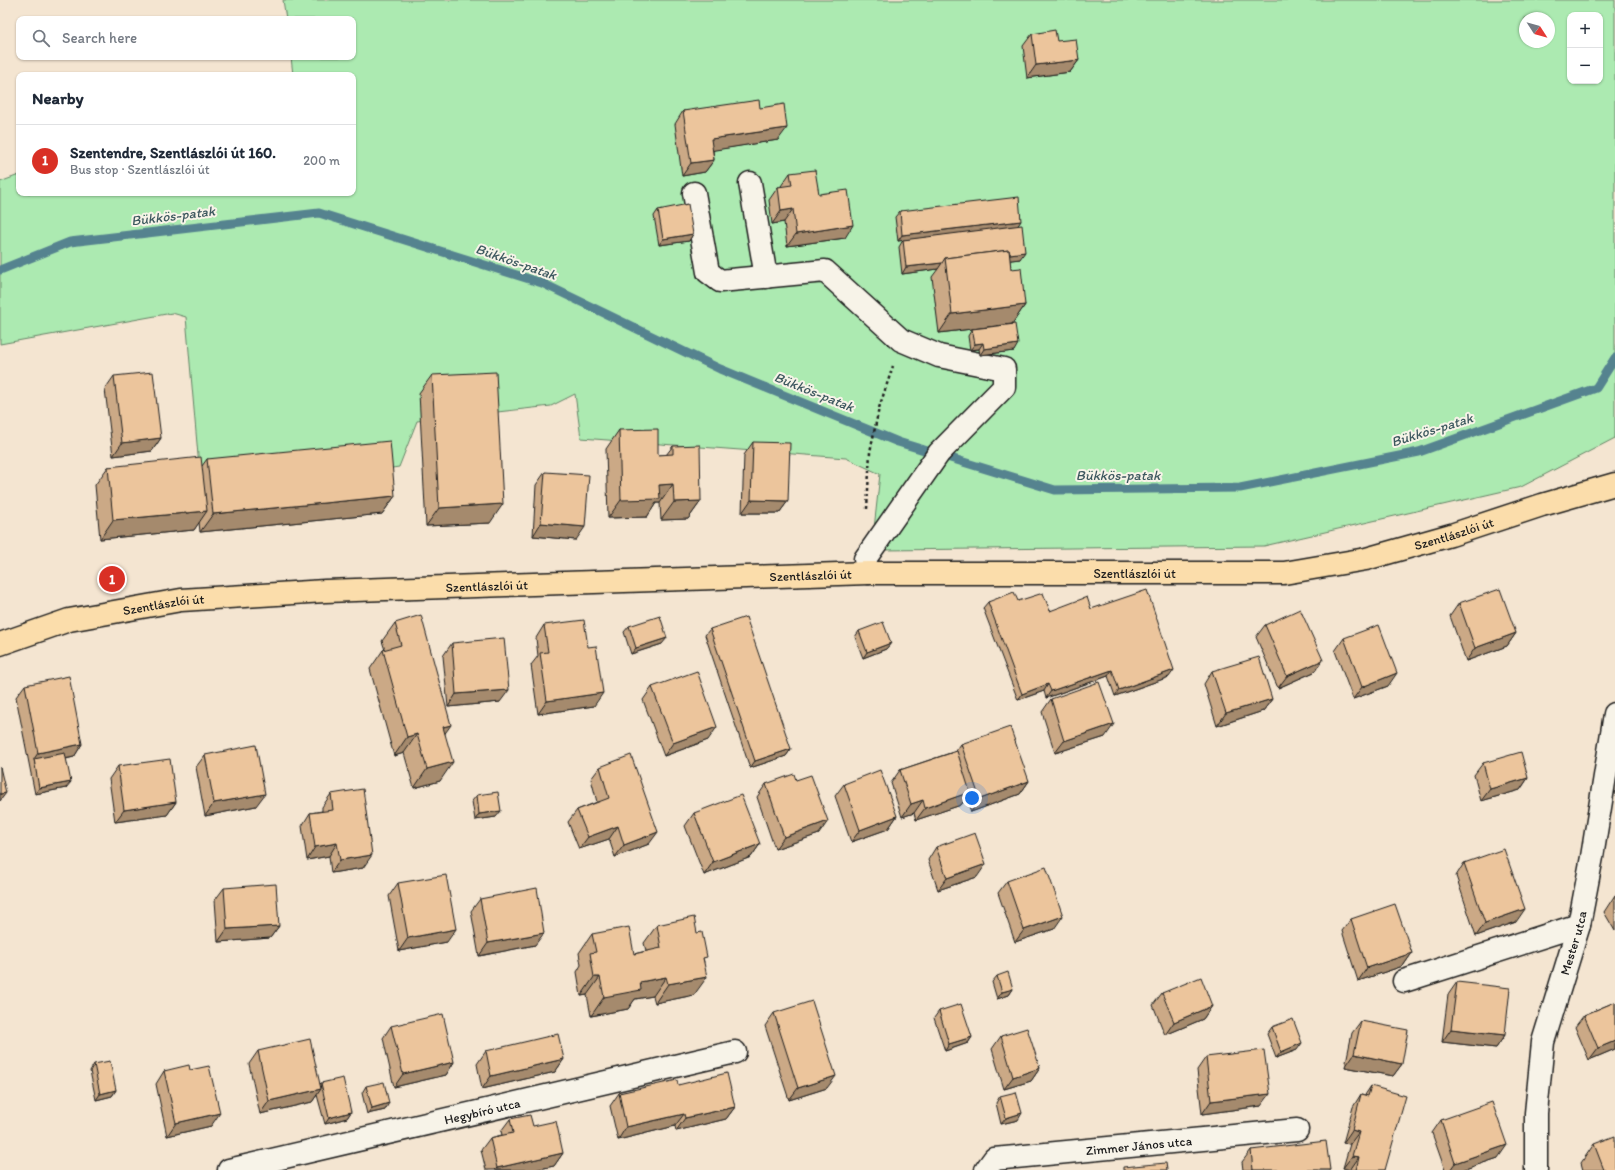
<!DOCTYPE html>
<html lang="en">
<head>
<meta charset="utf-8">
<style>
	body { margin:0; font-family:Itim,sans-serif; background:#f2f2f3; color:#1f2937 }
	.controls { position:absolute; right:12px; top:12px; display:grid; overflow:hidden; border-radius:8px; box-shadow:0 1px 3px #0004 }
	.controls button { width:36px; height:36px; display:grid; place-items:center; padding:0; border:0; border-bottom:1px solid #e0e1e3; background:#fff; color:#1f2937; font:20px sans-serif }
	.compass { position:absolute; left:1519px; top:12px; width:36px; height:36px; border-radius:50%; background:#fff; box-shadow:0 1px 3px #0004; rotate:126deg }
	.you { position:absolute; left:972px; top:798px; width:14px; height:14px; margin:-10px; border:3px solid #fff; border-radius:50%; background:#1a73e8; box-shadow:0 0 0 6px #1a73e833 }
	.badge { display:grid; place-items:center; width:26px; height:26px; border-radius:50%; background:#d93025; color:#fff; font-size:13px; font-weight:700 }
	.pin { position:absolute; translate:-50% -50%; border:2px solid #fff; box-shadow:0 1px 4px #0006 }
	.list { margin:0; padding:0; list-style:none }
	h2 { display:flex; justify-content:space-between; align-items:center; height:52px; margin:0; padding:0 16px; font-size:17px }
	h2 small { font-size:13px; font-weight:400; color:#747a83 }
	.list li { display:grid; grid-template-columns:26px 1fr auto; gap:12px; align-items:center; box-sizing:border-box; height:72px; padding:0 16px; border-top:1px solid #e0e1e3 }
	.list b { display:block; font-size:15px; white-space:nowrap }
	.list p { margin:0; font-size:13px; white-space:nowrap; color:#747a83 }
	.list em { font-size:13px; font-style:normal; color:#747a83 }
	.icon { flex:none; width:22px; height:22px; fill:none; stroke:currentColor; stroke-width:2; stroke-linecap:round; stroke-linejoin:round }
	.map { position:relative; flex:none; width:1615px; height:1170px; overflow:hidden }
	.search { position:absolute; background:#fff; box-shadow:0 1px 3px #0004; left:16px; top:16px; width:340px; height:44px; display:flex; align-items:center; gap:10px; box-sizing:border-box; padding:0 14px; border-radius:8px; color:#747a83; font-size:15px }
	.panel { position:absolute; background:#fff; box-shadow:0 1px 3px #0004; left:16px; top:72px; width:340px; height:124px; border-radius:8px }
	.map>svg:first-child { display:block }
	.green { fill:#aceab1; stroke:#648366; fill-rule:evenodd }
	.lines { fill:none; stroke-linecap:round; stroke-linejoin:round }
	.stream { stroke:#55838f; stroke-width:9 }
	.minor-casing { stroke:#1c1c1c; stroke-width:25 }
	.major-casing { stroke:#1c1c1c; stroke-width:25 }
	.path { stroke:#1c1c1c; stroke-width:2.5; stroke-dasharray:3 3; stroke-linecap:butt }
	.minor { stroke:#f7f3e8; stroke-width:22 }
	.major { stroke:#fbddab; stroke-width:22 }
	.wall { fill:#cba986; stroke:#1c1c1c }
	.shaded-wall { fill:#a58a6d; stroke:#1c1c1c }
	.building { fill:#ecc59c; stroke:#1c1c1c }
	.labels { text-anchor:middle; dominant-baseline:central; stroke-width:4; stroke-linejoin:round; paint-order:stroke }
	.street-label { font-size:13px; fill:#1c1c1c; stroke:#f7f3e8 }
	.water-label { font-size:14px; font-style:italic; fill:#3d585f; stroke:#f7f3e8 }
</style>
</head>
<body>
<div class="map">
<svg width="1615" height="1170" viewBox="0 0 1615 1170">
	<rect width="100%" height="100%" fill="#f4e5d1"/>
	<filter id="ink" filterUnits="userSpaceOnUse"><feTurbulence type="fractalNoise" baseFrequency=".025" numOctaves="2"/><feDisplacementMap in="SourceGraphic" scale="8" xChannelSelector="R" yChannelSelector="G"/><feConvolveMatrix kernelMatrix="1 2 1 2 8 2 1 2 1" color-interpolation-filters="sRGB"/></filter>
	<g filter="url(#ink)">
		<!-- green -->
		<path class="green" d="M283,0H1615V438L1521,487L1264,546L884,550L873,538L880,474L846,458L581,438L575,394L551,406L417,421L399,467L234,491L199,467L186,317L172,313L0,344V182L19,175V193H353V75H293L291,57H353V19H286ZM1570,15H1600V81H1570ZM1525,18H1549V42H1525Z"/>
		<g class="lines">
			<!-- stream -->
			<path class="stream" d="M0,270L70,242L319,213L542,283L720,369L898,442L1055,490L1240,488L1419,452L1596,388L1615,358"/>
			<defs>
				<g id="minor">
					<path d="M750,183L766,277"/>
					<path d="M694,193L708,272L720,281L825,271L901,340L939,356L1004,369V387L939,453L865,559L868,573"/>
					<path d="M1404,981L1579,925"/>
					<path id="s1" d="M229,1170L735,1052"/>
					<path id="s2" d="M986,1170L994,1159L1297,1130"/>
					<path id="s3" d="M1536,1170V1113L1543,1042L1579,925L1592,857L1615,714"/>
				</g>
				<g id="major">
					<path id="s4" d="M0,644L69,620L181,600L325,591L868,573H1284L1366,559L1451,535L1542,505L1615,484"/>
				</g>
			</defs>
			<!-- minor casing -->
			<use href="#minor" class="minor-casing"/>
			<!-- major casing -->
			<use href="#major" class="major-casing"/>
			<!-- path -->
			<path class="path" d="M867,509L870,452L879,408L893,366"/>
			<!-- minor -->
			<use href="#minor" class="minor"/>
			<!-- major -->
			<use href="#major" class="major"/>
		</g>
		<!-- wall -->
		<g class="wall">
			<path d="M1032,34L1057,41L1079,60L1070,72L1027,78L1023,46Z"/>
			<path d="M760,108L778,140L713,150L714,160L705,172L682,176L675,124L683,111Z"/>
			<path d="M790,173L819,194L845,238L787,246L784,222L772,224L769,200L778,187H782L781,186Z"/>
			<path d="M658,210L693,234L689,241L659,245L654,216Z"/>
			<path d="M900,211L1018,226L1020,259L1010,260L1011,269L1025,305L1012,324L1014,351L980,355L979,349L970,350L968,336L972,329L1012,324L939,333L932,277L938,269L902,274L899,247L903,240L898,241L895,217Z"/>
			<path d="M432,375L490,523L426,526L419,393Z"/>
			<path d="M114,376L161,438L152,451L113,456L105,389Z"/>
			<path d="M619,430L658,455H666L673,446L701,501L688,519L661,520L660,503H656L647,517L608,518L606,449Z"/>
			<path d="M753,442L788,501L779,513H742L744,455Z"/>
			<path d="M207,459L395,496L382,514L200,532L199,522L194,530L100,539L95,485L108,467L202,466Z"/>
			<path d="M545,472L576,540L533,536L536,485Z"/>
			<path d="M1018,601L1050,611L1091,609L1169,677L1115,696L1108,676L1046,698L1044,691L1018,700L983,608L988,602Z"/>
			<path d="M1459,603L1516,633L1507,646L1466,661L1450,616Z"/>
			<path d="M395,623L445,733L440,781L414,788L404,753L394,756L370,669L383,650H385L382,641Z"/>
			<path d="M544,625L594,706L538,714L531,665L538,656L536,638Z"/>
			<path d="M1265,625L1323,660L1314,672L1278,688L1256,637Z"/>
			<path d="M629,626L662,644L631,654L624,632Z"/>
			<path d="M710,629L791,749L786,756L750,768L705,635Z"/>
			<path d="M859,631L891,643L886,649L863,658L855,637Z"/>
			<path d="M1344,638L1388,686L1353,699L1335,651Z"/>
			<path d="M452,643L500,702L448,707L443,656Z"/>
			<path d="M1212,671L1272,699L1263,711L1217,726L1204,684Z"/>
			<path d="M25,685L82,744L74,757L66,759V788L35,794L16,697Z"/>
			<path d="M652,687L708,740L664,756L643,700Z"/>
			<path d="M1051,699L1105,737L1055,753L1042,712Z"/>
			<path d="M961,744L1029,781L1020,794L971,812L966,798L961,805L916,820L914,813L902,817L891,783L900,770L956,751Z"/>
			<path d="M205,755L256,806L205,816L196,767Z"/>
			<path d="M1483,763L1528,778L1520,790L1481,801L1474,775Z"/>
			<path d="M118,766L176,802L167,815L115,822L109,779Z"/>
			<path d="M600,767L649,844L615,857L609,839L579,849L568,822L577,810L597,802L591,779Z"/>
			<path d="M796,780L819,834L775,849L757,797L766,784Z"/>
			<path d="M844,784L897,816L888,829L851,842L835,796Z"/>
			<path d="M331,794L363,868L331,873L329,856L307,860L302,826L310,813L322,811V807Z"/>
			<path d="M477,795L496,817L475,820L472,801Z"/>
			<path d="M694,813L760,844L751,857L704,875L685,826Z"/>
			<path d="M936,847L977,877L938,890L928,860Z"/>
			<path d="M1464,863L1516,922L1476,936L1456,876Z"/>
			<path d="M1007,881L1054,929L1015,942L998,893Z"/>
			<path d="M398,883L447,942L399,951L389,896Z"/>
			<path d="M224,888L279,926L270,938L218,942L215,900Z"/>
			<path d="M1615,895V931L1604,912Z"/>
			<path d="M480,899L535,945L479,956L471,911Z"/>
			<path d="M1351,919L1412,953L1403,966L1358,981L1342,931Z"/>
			<path d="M657,925L697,933L704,962L694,995L655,1003L653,996L635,999L628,1009L591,1016L587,995L581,996L577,972L581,965L579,953L592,934L634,954L646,951L644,943Z"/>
			<path d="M997,976L1013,989L1009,995L997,999L992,982Z"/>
			<path d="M1457,982L1505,1035L1496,1048L1442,1042L1448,995Z"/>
			<path d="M1162,993L1212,1006L1203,1019L1165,1035L1153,1005Z"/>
			<path d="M1615,1002V1049L1589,1060L1575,1027L1584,1015Z"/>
			<path d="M939,1011L972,1037L968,1043L945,1051L934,1018Z"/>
			<path d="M774,1013L827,1088L789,1100L765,1026Z"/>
			<path d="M1361,1021L1402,1064L1393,1076L1345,1067L1352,1033Z"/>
			<path d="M391,1026L454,1062L446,1075L394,1087L383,1038Z"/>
			<path d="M1272,1027L1297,1050L1276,1058L1267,1034Z"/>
			<path d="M1001,1036L1040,1068L1031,1081L1004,1089L992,1049Z"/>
			<path d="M258,1051L320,1084L321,1083L351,1112L347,1118L325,1124L317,1095L312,1102L260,1114L249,1064Z"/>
			<path d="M486,1051L564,1059L555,1072L482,1089L477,1064Z"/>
			<path d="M1206,1057L1261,1106L1202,1114L1197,1070Z"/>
			<path d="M94,1064L116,1090L112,1096L96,1100L90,1071Z"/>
			<path d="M190,1070L211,1126L167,1136L156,1084L164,1071Z"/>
			<path d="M678,1085L735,1107L726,1119L676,1131L675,1126L618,1140L610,1106L619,1093Z"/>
			<path d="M366,1086L385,1110L367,1114L362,1093Z"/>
			<path d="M1371,1086L1385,1170H1350L1343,1168L1350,1144L1343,1143L1353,1107L1361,1094L1365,1095Z"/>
			<path d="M1000,1096L1018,1120L1001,1124L996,1103Z"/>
			<path d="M510,1119L533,1126L563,1153L554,1166L534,1170H486L481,1150L490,1138L502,1135L501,1131Z"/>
			<path d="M1441,1120L1498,1158L1462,1170H1445L1432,1133Z"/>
			<path d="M1594,1144L1615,1170H1583L1581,1163Z"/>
			<path d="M1251,1150L1330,1170H1243L1242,1162Z"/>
		</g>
		<!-- shaded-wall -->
		<g class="shaded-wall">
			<path d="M1079,60L1070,72L1027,78L1036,65Z"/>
			<path d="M787,128L778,140L703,152L711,139Z"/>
			<path d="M714,160L705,172L682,176L691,163Z"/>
			<path d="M793,209L784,222L772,224L781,211Z"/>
			<path d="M1021,221L1017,227L898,241L902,235Z"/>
			<path d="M853,225L845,238L787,246L796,234Z"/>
			<path d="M693,234L689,241L659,245L663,239Z"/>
			<path d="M1025,252L1020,259L947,268L946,262Z"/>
			<path d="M942,263L938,269L902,274L906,267Z"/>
			<path d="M1025,305L1012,324L939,333L952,314Z"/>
			<path d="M983,343L979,349L970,350L975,344Z"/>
			<path d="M1018,344L1014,351L980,355L984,349Z"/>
			<path d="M161,438L152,451L113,456L122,443Z"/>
			<path d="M673,484L660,503H656L647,517L608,518L621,500L659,485Z"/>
			<path d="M395,496L382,514L200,532L213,514Z"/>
			<path d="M751,500L788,501L779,513H742Z"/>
			<path d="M701,501L688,519L661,520L674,502Z"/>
			<path d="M503,504L490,523L426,526L439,508Z"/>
			<path d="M207,511L194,530L100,539L113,520Z"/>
			<path d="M541,523L585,527L576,540L533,536Z"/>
			<path d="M1516,633L1507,646L1466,661L1475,648Z"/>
			<path d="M667,638L662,644L631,654L636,648Z"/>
			<path d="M891,643L886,649L863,658L867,652Z"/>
			<path d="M1323,660L1314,672L1278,688L1287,676Z"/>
			<path d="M1112,670L1108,676L1046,698L1051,691Z"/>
			<path d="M1174,670L1169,677L1115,696L1119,690Z"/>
			<path d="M1397,673L1388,686L1353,699L1362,687Z"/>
			<path d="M1048,684L1044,691L1018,700L1022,694Z"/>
			<path d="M509,690L500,702L448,707L456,694Z"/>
			<path d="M603,693L594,706L538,714L547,701Z"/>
			<path d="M1272,699L1263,711L1217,726L1226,713Z"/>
			<path d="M1114,724L1105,737L1055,753L1064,741Z"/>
			<path d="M451,725L438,743L443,727Z"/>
			<path d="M717,727L708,740L664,756L673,743Z"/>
			<path d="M417,734L404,753L394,756L407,737Z"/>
			<path d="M82,744L74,757L35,765L34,759L38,753Z"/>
			<path d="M791,749L786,756L750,768L755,761Z"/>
			<path d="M453,762L440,781L414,788L427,769Z"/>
			<path d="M1528,778L1520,790L1481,801L1490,789Z"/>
			<path d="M1029,781L1020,794L971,812L980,799Z"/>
			<path d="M71,782L66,788L35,794L39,788Z"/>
			<path d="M970,792L961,805L916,820L925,808Z"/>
			<path d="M6,793L0,801V794Z"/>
			<path d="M265,794L256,806L205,816L214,803Z"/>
			<path d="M923,800L914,813L902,817L911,804Z"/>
			<path d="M176,802L167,815L115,822L124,810Z"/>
			<path d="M501,811L496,817L475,820L479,814Z"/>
			<path d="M897,816L888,829L851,842L860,830Z"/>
			<path d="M828,821L819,834L775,849L784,837Z"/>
			<path d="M618,826L609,839L579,849L588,837Z"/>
			<path d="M658,832L649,844L615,857L624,845Z"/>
			<path d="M337,843L329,856L307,860L315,847Z"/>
			<path d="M760,844L751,857L704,875L713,862Z"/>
			<path d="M372,855L363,868L331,873L340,860Z"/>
			<path d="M986,864L977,877L938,890L947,878Z"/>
			<path d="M1525,909L1516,922L1476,936L1485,923Z"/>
			<path d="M1063,916L1054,929L1015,942L1024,930Z"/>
			<path d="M279,926L270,938L218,942L227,929Z"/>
			<path d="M456,929L447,942L399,951L408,938Z"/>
			<path d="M544,933L535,945L479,956L488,943Z"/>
			<path d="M1412,953L1403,966L1358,981L1367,968Z"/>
			<path d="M594,977H600L587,995L581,996Z"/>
			<path d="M666,977L653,996L635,999L628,1009L591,1016L604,997L640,982Z"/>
			<path d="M707,977L694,995L655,1003L668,984Z"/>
			<path d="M1013,989L1009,995L997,999L1002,992Z"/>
			<path d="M1212,1006L1203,1019L1165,1035L1174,1022Z"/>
			<path d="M1451,1029L1505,1035L1496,1048L1442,1042Z"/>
			<path d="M972,1037L968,1043L945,1051L949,1044Z"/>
			<path d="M1615,1041V1049L1589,1060L1598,1048Z"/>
			<path d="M1302,1043L1297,1050L1276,1058L1281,1052Z"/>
			<path d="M1354,1054L1402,1064L1393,1076L1345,1067Z"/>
			<path d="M564,1059L555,1072L482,1089L491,1076Z"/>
			<path d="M454,1062L446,1075L394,1087L403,1074Z"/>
			<path d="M1040,1068L1031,1081L1004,1089L1013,1077Z"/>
			<path d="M836,1076L827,1088L789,1100L798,1088Z"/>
			<path d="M321,1089L312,1102L260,1114L269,1101Z"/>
			<path d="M116,1090L112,1096L96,1100L100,1094Z"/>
			<path d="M1270,1094L1261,1106L1202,1114L1211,1101Z"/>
			<path d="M389,1103L385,1110L367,1114L372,1108Z"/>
			<path d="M735,1107L726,1119L676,1131L685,1118Z"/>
			<path d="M351,1112L347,1118L325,1124L329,1118Z"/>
			<path d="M220,1113L211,1126L167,1136L176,1123Z"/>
			<path d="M1022,1113L1018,1120L1001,1124L1006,1118Z"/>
			<path d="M684,1114L675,1126L618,1140L626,1127Z"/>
			<path d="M1352,1130L1359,1132L1350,1144L1343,1143Z"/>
			<path d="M1507,1145L1498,1158L1462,1170H1450L1455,1163Z"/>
			<path d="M563,1153L554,1166L534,1170H495L497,1168Z"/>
			<path d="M1352,1156L1359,1157L1350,1170L1343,1168Z"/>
		</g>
		<!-- building -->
		<g class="building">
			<path d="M1055,30L1057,41L1076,39L1079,60L1036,65L1032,34Z"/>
			<path d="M759,100L760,108L784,104L787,128L711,139L714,160L691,163L683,111Z"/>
			<path d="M815,170L819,194L848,190L853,225L796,234L793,209L781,211L778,187L792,185L790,173Z"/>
			<path d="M1019,197L1021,221L902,235L900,211Z"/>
			<path d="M688,204L693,234L663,239L658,210Z"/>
			<path d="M1022,225L1025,252L1010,254L1009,250L945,258L942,263L906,267L903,240Z"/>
			<path d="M1009,250L1011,269L1021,268L1025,305L952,314L945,258Z"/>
			<path d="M1015,324L1018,344L984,349L983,343L975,344L972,329Z"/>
			<path d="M153,372L161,438L122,443L114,376Z"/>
			<path d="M496,372L503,504L439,508L432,375Z"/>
			<path d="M658,429V455L673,454V446L700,445L701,501L674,502L673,484L659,485L660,499L621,500L619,430Z"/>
			<path d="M390,441L395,496L213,514L207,459Z"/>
			<path d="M753,442L790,443L788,501L751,500Z"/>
			<path d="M201,457L207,511L113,520L108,467Z"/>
			<path d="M545,472L589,475L585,527L541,523Z"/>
			<path d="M1500,589L1516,633L1475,648L1459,603Z"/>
			<path d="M1147,590L1174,670L1119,690L1112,670L1051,691L1048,684L1022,694L988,602L1014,592L1018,601L1043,593L1050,611L1087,597L1091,609Z"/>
			<path d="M1300,609L1323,660L1287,676L1265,625Z"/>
			<path d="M421,615L451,725L443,727L453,762L427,769L417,734L407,737L383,650L401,645L395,623Z"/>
			<path d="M660,616L667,638L636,648L629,626Z"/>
			<path d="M746,617L791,749L755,761L710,629Z"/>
			<path d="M584,620L588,647L596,646L603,693L547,701L540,653L548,652L544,625Z"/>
			<path d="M883,622L891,643L867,652L859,631Z"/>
			<path d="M1379,625L1397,673L1362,687L1344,638Z"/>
			<path d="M504,638L509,690L456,694L452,643Z"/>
			<path d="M1259,657L1272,699L1226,713L1212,671Z"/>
			<path d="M697,671L717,727L673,743L652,687Z"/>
			<path d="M69,676L82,744L38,753L25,685Z"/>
			<path d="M1099,682L1114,724L1064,741L1051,699Z"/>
			<path d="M1010,727L1029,781L980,799L961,744Z"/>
			<path d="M256,745L265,794L214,803L205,755Z"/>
			<path d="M957,751L970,792L925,808L923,800L911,804L900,770Z"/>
			<path d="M1521,752L1528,778L1490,789L1483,763Z"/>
			<path d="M65,753L71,782L39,788L34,759Z"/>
			<path d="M631,755L658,832L624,845L618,826L588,837L577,810L609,798L600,767Z"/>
			<path d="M170,759L176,802L124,810L118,766Z"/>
			<path d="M0,767L6,793L0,794Z"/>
			<path d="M880,770L897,816L860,830L844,784Z"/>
			<path d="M794,774L796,780L811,775L828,821L784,837L766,784Z"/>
			<path d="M363,789L372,855L340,860L337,843L315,847L310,813L333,810L331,794Z"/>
			<path d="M498,792L501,811L479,814L477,795Z"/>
			<path d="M741,795L760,844L713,862L694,813Z"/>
			<path d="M975,833L986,864L947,878L936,847Z"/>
			<path d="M1504,849L1525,909L1485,923L1464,863Z"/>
			<path d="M1046,867L1063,916L1024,930L1007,881Z"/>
			<path d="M446,875L456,929L408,938L398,883Z"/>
			<path d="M276,884L279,926L227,929L224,888Z"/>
			<path d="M537,888L544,933L488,943L480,899Z"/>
			<path d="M1395,904L1412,953L1367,968L1351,919Z"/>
			<path d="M694,917L697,933L702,932L707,957L703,958L707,977L668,984L666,977L640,982L641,990L604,997L600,977H594L590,953L596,952L592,934L629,927L634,954L661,948L657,925Z"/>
			<path d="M1008,972L1013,989L1002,992L997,976Z"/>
			<path d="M1201,977L1212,1006L1174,1022L1162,993Z"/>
			<path d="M1457,982L1510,988L1505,1035L1451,1029Z"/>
			<path d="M812,1001L836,1076L798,1088L774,1013Z"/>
			<path d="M1615,1002V1041L1598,1048L1584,1015Z"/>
			<path d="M961,1004L972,1037L949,1044L939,1011Z"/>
			<path d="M443,1014L454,1062L403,1074L391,1026Z"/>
			<path d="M1293,1019L1302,1043L1281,1052L1272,1027Z"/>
			<path d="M1361,1021L1408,1030L1402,1064L1354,1054Z"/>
			<path d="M1027,1028L1040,1068L1013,1077L1001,1036Z"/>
			<path d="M558,1034L564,1059L491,1076L486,1051Z"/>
			<path d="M310,1039L321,1089L269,1101L258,1051Z"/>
			<path d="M1264,1050L1270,1094L1211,1101L1206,1057Z"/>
			<path d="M110,1061L116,1090L100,1094L94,1064Z"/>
			<path d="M189,1065L190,1070L209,1066L220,1113L176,1123L164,1071Z"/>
			<path d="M727,1073L735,1107L685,1118L684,1114L626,1127L619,1093L677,1080L678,1085Z"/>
			<path d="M343,1078L351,1112L329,1118L321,1083Z"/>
			<path d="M384,1082L389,1103L372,1108L366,1086Z"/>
			<path d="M1371,1086L1406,1096L1385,1170H1356L1359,1157L1352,1156L1359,1132L1352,1130L1361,1094L1368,1096Z"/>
			<path d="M1016,1092L1022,1113L1006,1118L1000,1096Z"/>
			<path d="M1492,1102L1507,1145L1455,1163L1441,1120Z"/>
			<path d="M530,1115L533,1126L556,1121L563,1153L497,1168L490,1138L513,1133L510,1119Z"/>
			<path d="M1615,1136V1170H1604L1594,1144Z"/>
			<path d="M1326,1141L1330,1170H1253L1251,1150Z"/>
			<path d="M1166,1163L1167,1170H1123V1167Z"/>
		</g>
	</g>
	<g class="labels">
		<!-- street labels -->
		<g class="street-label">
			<text stroke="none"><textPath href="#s4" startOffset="1465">Szentlászlói út</textPath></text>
			<text stroke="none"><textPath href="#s4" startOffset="1141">Szentlászlói út</textPath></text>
			<text stroke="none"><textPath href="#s4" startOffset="817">Szentlászlói út</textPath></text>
			<text stroke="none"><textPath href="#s4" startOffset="493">Szentlászlói út</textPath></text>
			<text stroke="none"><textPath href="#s4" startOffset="169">Szentlászlói út</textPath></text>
			<text stroke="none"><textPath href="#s3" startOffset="232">Mester utca</textPath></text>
			<text stroke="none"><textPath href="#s1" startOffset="260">Hegybíró utca</textPath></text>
			<text stroke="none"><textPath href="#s2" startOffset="159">Zimmer János utca</textPath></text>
		</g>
		<!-- water labels -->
		<g class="water-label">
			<text transform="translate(173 216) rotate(-7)">Bükkös-patak</text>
			<text transform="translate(516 262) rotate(19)">Bükkös-patak</text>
			<text transform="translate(814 392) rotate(22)">Bükkös-patak</text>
			<text transform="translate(1432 430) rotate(-17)">Bükkös-patak</text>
			<text x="1118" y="475">Bükkös-patak</text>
		</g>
	</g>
</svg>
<div class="controls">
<button>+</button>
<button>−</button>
</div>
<svg class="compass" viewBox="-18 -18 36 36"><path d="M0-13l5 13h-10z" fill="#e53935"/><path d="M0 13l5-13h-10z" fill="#747a83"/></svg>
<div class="you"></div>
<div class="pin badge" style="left:112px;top:579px">1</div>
<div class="search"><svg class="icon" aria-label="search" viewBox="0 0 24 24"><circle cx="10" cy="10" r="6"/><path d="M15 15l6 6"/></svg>Search here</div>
<section class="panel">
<h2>Nearby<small></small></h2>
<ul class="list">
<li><span class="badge">1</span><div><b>Szentendre, Szentlászlói út 160.</b><p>Bus stop · Szentlászlói út</p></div><em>200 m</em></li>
</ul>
</section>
</div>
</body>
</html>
